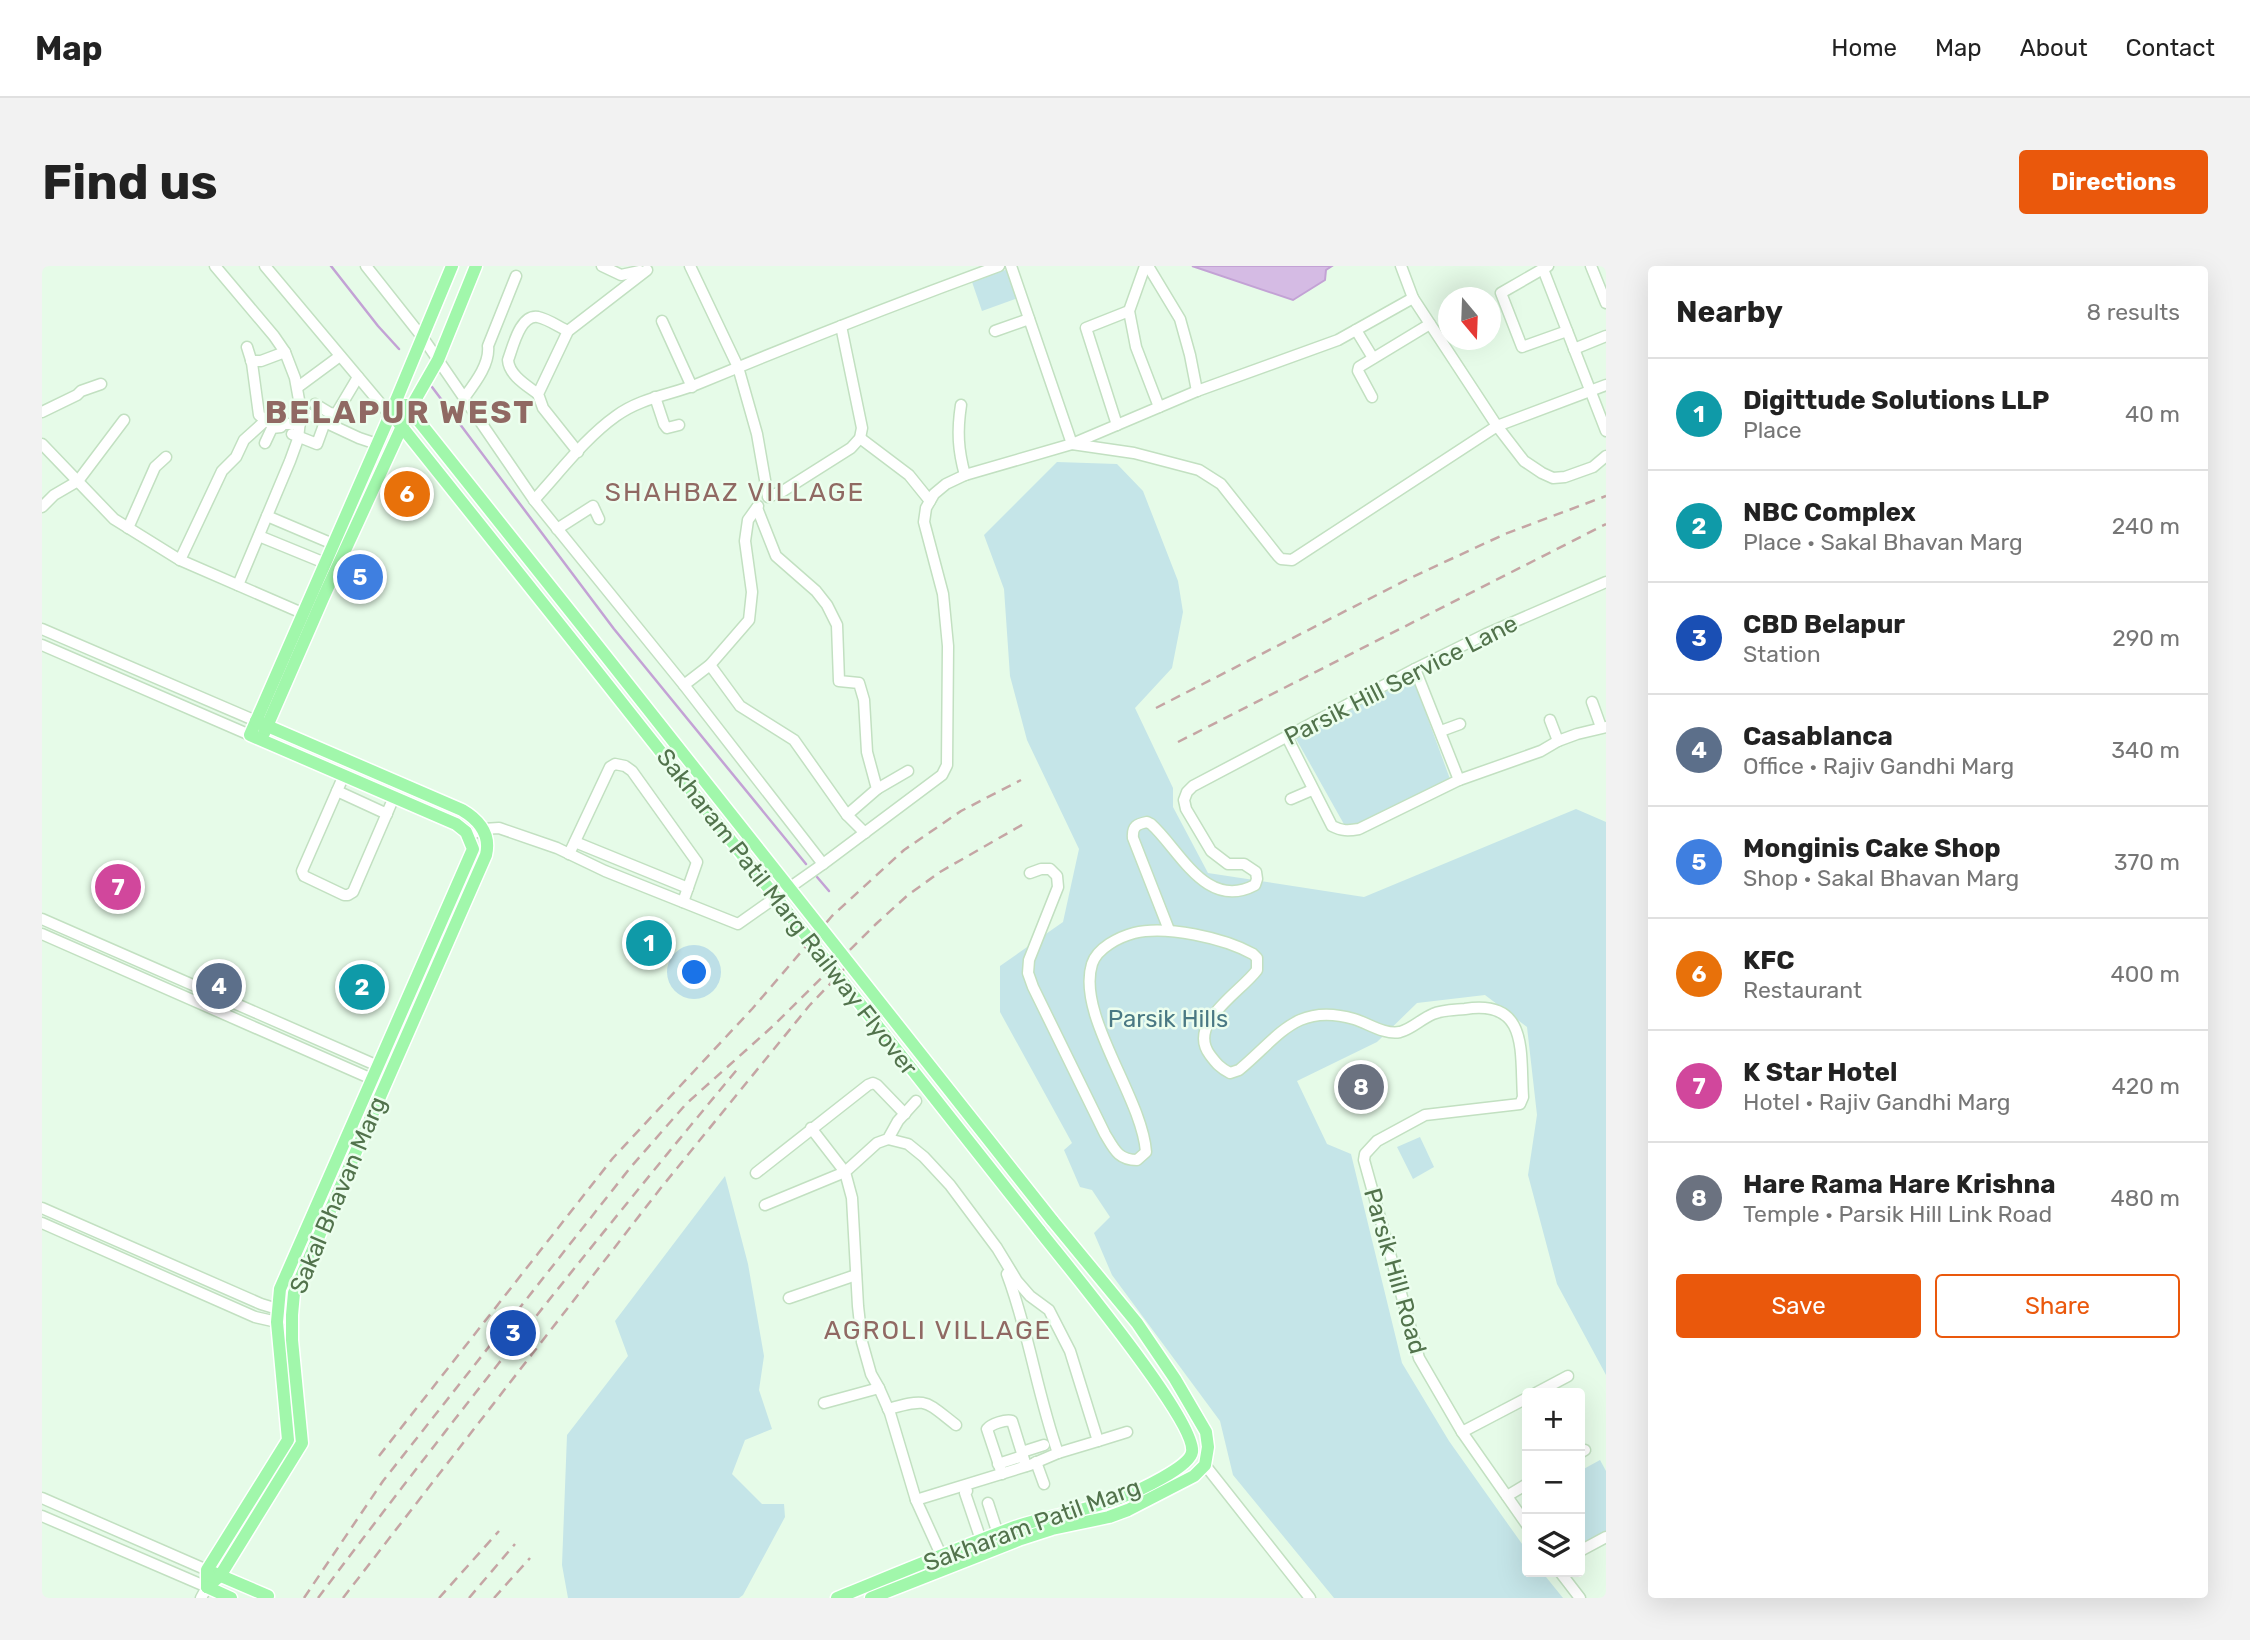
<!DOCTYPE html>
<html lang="en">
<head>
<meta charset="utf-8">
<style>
	body { margin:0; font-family:Rubik,sans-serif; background:#f2f2f2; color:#222 }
	.controls { position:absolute; right:21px; bottom:21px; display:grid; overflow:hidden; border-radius:7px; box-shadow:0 7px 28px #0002 }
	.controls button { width:63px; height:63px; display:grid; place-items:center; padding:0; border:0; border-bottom:2px solid #e0e0e0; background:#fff; color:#222; font:35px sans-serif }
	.compass { position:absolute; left:1396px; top:21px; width:63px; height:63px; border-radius:50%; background:#fff; box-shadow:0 7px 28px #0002; rotate:161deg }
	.you { position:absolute; left:653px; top:707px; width:24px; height:24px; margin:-18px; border:5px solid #fff; border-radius:50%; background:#1a73e8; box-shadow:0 0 0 10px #1a73e833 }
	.badge { display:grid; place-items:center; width:46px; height:46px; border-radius:50%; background:#ea580c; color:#fff; font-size:23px; font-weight:700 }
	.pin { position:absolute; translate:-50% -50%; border:4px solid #fff; box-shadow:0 2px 7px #0006 }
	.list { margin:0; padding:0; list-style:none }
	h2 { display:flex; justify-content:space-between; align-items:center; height:91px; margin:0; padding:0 28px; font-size:30px }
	h2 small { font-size:23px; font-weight:400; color:#767676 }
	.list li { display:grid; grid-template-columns:46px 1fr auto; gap:21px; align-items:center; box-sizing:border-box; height:112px; padding:0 28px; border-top:2px solid #e0e0e0 }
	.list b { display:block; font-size:26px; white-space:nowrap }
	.list p { margin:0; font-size:23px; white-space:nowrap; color:#767676 }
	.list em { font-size:23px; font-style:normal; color:#767676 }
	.actions { display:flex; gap:14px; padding:21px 28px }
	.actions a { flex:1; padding:16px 0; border:2px solid #ea580c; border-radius:7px; text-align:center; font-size:24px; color:#ea580c }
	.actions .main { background:#ea580c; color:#fff }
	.icon { flex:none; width:38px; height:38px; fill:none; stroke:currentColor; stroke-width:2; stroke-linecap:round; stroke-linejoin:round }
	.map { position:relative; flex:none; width:1564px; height:1332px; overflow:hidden; border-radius:7px }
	header { display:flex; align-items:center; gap:42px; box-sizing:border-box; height:98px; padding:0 35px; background:#fff; border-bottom:2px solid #e0e0e0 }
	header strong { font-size:33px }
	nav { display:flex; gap:38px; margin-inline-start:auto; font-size:24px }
	.intro { display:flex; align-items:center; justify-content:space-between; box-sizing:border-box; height:168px; padding:0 42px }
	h1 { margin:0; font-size:49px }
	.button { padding:18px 32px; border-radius:7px; background:#ea580c; color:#fff; font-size:24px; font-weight:700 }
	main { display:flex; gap:42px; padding:0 42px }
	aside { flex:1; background:#fff; border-radius:7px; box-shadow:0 7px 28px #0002 }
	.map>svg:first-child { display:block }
	.green { fill:#c5e5e8 }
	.water { fill:#d5bbe4; stroke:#c3a2d5; stroke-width:2 }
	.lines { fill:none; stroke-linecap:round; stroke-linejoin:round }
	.stream { stroke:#c3a2d5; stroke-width:2.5 }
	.minor-casing { stroke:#c2e0c1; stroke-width:13 }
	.major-casing { stroke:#fff; stroke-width:15 }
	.minor { stroke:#fff; stroke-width:10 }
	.major { stroke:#a1f7ab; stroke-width:12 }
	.rail { stroke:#c5a5a4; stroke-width:2.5; stroke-dasharray:10 7; stroke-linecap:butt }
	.major-bridge-casing { stroke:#fff; stroke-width:15; stroke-linecap:butt }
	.major-bridge { stroke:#a1f7ab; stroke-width:12 }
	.labels { text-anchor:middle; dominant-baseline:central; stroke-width:5; stroke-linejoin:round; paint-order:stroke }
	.street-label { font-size:24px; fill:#52734c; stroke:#ecfeee }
	.park-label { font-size:24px; fill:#4a7984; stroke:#ecfeee }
	.neighbourhood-label { font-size:26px; letter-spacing:2px; fill:#906963; stroke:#ecfeee }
	.district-label { font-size:32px; font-weight:bold; letter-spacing:2px; fill:#906963; stroke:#ecfeee }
</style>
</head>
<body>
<header>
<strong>Map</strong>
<nav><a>Home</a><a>Map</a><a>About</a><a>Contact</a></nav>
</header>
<div class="intro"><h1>Find us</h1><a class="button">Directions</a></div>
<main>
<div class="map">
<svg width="1564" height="1332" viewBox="0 0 1564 1332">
	<rect width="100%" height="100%" fill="#e6fbe8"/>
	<!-- green -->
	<g class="green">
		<path d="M966,3L976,32L940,45L930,16Z"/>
		<path d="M1015,196L1075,198L1101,225L1136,315L1141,346L1130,402L1093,442L1131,522V541L1166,607L1322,631L1534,543L1564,556V1109L1515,1018L1486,909L1495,849L1485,761L1443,729L1375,737L1335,776L1255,815L1285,878L1309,888L1360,1097L1407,1175L1485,1285V1306H1500L1521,1332H1292L1191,1209L1178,1155L1070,1009L1052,967L1068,951L1050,924L1038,921L1022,884L1030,877L958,746V700L1021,656L1037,583L985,474L968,410L962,323L942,269Z"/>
		<path d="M1371,412L1408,513L1318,557L1303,560L1253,471Z"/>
		<path d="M1378,871L1392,901L1371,913L1355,881Z"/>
		<path d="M683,910L706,998L722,1090L717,1124L730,1163L703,1174L690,1208L720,1238H742L743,1251L701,1329L697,1332H526L520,1299L525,1169L586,1090L573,1055Z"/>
		<path d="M1558,1194L1564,1205V1271L1538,1285V1205Z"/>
	</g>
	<!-- water -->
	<path class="water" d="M1150,0H1290L1284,4L1283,14L1251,34Z"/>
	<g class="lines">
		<!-- stream -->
		<g class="stream">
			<path d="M289,0L336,60L357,83"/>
			<path d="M390,121L572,363L764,598"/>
			<path d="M775,611L787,625"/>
		</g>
		<defs>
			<g id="minor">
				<path d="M173,0L232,70L243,86L253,112L259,145L256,173L248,195L196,319"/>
				<path d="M223,0L348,149"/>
				<path d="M324,0L381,72L492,234L642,419L781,598"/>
				<path d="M560,0L579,9L598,5"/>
				<path d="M648,0L696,101L715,168L726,231L741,225L809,182L818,172L820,162L799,60"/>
				<path d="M969,0L1030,178"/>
				<path d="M1103,0L1087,45L1094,81L1117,141"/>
				<path d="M1106,0L1138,53L1148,89L1155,125"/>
				<path d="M1359,0L1371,32L1455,160L1482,195L1500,207L1511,212L1523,211L1551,201L1564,190"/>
				<path d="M1506,0L1459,27L1480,81L1525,65"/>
				<path d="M1549,0L1564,37"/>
				<path d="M1501,3L1564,165"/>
				<path d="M620,55L650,121"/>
				<path d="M1314,64L1331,92"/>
				<path d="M953,65L987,53"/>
				<path d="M205,81L210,97L217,149L229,158H258"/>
				<path d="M1532,83L1564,70"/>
				<path d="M209,95H219L243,86"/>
				<path d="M256,121L298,90"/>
				<path d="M496,128C484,119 467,109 466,94C471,81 478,48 496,51C506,53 517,61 526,65"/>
				<path d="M613,131L622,158L625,162L637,159"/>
				<path d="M1330,131L1316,105L1317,101L1388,58"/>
				<path d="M422,132C433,117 448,98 446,80L474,10"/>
				<path d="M273,138L288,147L294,148L316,111"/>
				<path d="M919,139C915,165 916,184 923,209"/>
				<path d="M259,145L317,172L335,178"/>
				<path d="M0,146L35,129L39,125L59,118"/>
				<path d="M1075,159L1044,62L1087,45"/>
				<path d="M250,168L275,178L283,156"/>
				<path d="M818,172L867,209L888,235"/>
				<path d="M223,177L230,162L239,161"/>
				<path d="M0,178L72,253L138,294L267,350"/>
				<path d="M1030,178L1092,187L1157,204L1179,218L1236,290L1239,293L1250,294L1455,160L1564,119"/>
				<path d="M536,186L501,142L496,128L526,65L605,4"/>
				<path d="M492,234C518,206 543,172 574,150C600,131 630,129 658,117C757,76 856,37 957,0"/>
				<path d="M0,241L12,229L36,215L82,154"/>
				<path d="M715,242L734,290L774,325L785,339L795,359L797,415L817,417L822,434L825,486L835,523L805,549"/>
				<path d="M225,250L291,278"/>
				<path d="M86,262L113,201L124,191"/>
				<path d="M515,263L551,240L557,253"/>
				<path d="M217,270L283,297"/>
				<path d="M138,294L180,205L194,191L202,174L223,155"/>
				<path d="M0,363L214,455"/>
				<path d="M0,379L208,469"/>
				<path d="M668,399L698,440L752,474L805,549L823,567"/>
				<path d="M1373,403L1417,514"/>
				<path d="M642,419L668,399L707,354L710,326L703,275L706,254L716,240"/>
				<path d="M1550,436L1559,461"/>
				<path d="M1508,454L1516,475"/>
				<path d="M1399,465L1418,458"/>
				<path d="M1245,471L1290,560C1300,565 1306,565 1317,563L1417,514L1499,485L1516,475L1535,468L1564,461"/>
				<path d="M302,509L260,605L262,610L302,629H306L311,626L352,531"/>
				<path d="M835,523L866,505"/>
				<path d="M295,525L345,548"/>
				<path d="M1249,533L1270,524"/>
				<path d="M426,570L441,563L457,562L515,582L563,605L696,658L781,598L900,509L905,499L906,380L901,328L882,256L884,242L892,228L904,218L923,209L1030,178L1155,125L1296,74L1371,32"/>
				<path d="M533,576L646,622"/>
				<path d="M527,588L568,501L573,498L583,500L590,505L655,596L641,636"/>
				<path d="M988,607L999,603H1008L1015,610L1016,621L987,694L986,707L991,721L1063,868C1072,883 1076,894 1095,894L1104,886C1100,831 1034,749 1050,698C1055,682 1077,671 1092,667C1124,659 1182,672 1211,688L1215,692V704C1199,726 1144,757 1168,789C1174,797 1178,802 1188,807L1197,804C1237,771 1254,736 1312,753C1326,757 1342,769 1358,766C1370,763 1379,753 1391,748C1400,744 1413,744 1423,743C1487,733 1478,786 1481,831L1478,838L1383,849L1335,875L1323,888L1322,894L1377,1092L1420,1166L1485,1259"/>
				<path d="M0,653L336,800L346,812"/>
				<path d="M1127,664L1091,572C1090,560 1095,558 1105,556L1109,558C1138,584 1164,645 1213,619L1215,613L1214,606L1202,598H1186L1169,585L1144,543L1142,534L1145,526L1151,520L1373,403L1444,368L1564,316"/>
				<path d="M0,668L330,813H336"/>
				<path d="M874,835L856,855L846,873L835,877L803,906L810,932L816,1040L820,1076L829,1108L837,1122L848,1147L874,1234L905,1302"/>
				<path d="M846,873L866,878L882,891L908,919L955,982L975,1015L988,1030L1007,1044L1028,1085L1056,1175L1016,1187L988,1199L874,1234"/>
				<path d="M714,907L826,819L831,817L835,819L863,848"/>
				<path d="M723,939L803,906L769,862"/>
				<path d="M0,942L219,1038L242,1045"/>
				<path d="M0,957L213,1051L235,1056L250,1049"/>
				<path d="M965,1008C987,1066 995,1128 1016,1187"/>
				<path d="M747,1032L814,1009"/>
				<path d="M1494,1127L1526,1110"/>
				<path d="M782,1137L837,1122"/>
				<path d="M846,1143C886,1132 882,1134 914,1159"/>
				<path d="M1420,1166L1485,1132"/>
				<path d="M1056,1175L1085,1166"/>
				<path d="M980,1186L1002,1179"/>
				<path d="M1538,1187L1543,1184"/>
				<path d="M994,1196L1002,1218"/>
				<path d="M956,1198L981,1190"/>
				<path d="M1163,1199L1268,1332"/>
				<path d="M960,1208L945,1163C949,1158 964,1153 970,1155L984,1200"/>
				<path d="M925,1225L923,1227L939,1274"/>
				<path d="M1465,1230L1485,1218"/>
				<path d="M0,1232L165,1304"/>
				<path d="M946,1237L956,1268"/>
				<path d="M0,1250L165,1321L159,1332"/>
				<path d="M1538,1285L1564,1271"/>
				<path d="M1518,1306L1538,1332"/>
			</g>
			<g id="major">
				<path d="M364,139L548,370"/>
				<path d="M356,156L535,380"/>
				<path d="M222,467L281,332L368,143L396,94L434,0"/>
				<path d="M172,1307L226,1330"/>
				<path d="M165,1321V1304L246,1174L235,1056L238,1023L431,583L424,566L414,558L208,469L348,149L410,0"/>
				<path d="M165,1321L178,1310L260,1177L250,1074V1049L252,1027L444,589C449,568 437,554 420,544L214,455"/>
				<path d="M165,1321L189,1332"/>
				<path d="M795,1332C854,1308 913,1283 973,1261C1008,1249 1046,1245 1080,1231C1096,1225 1148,1201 1150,1186C1155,1155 1022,996 997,964"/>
				<path d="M829,1332L979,1273L1010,1263L1067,1251L1086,1244L1152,1210L1163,1199L1166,1181L1164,1166L1133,1113L1095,1057L1010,954"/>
			</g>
		</defs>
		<!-- minor casing -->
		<use href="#minor" class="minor-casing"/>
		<!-- major casing -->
		<use href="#major" class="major-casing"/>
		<!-- minor -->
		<use href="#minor" class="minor"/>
		<!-- major -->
		<use href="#major" class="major"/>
		<!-- rail -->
		<g class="rail">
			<path d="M1114,442L1366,313L1463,268L1564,230"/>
			<path d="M1136,476L1564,258"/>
			<path d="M337,1190L571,892L710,743L790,650L862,584L919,545L979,514"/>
			<path d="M262,1332L341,1215L588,902L644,838L731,760L835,657L866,629L898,606L985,556"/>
			<path d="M276,1332C412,1151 553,974 698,800"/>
			<path d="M301,1332L618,923L767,740L805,700"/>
			<path d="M397,1332L457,1265"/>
			<path d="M427,1332L473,1278"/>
			<path d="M452,1332L488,1292"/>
		</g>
		<defs>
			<g id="major-bridge">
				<path d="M548,370L1010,954"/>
				<path d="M535,380L997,964"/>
			</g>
		</defs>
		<!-- major-bridge casing -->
		<use href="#major-bridge" class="major-bridge-casing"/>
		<!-- major-bridge -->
		<use href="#major-bridge" class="major-bridge"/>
	</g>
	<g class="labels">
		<!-- street labels -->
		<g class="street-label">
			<text transform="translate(1359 414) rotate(-27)">Parsik Hill Service Lane</text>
			<text transform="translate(745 646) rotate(52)">Sakharam Patil Marg Railway Flyover</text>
			<text transform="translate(296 929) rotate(-67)">Sakal Bhavan Marg</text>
			<text transform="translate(1353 1005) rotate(74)">Parsik Hill Road</text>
			<text transform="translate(990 1259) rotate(-20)">Sakharam Patil Marg</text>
		</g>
		<!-- park labels -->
		<g class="park-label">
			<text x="1126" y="753">Parsik Hills</text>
		</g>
		<!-- neighbourhood labels -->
		<g class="neighbourhood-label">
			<text x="693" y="226">SHAHBAZ VILLAGE</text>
			<text x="896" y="1064">AGROLI VILLAGE</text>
		</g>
		<!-- district labels -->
		<g class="district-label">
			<text x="358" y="146">BELAPUR WEST</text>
		</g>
	</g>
</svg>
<div class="controls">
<button>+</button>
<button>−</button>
<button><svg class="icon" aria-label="layers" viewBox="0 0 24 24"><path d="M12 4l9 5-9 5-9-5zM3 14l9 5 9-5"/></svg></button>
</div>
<svg class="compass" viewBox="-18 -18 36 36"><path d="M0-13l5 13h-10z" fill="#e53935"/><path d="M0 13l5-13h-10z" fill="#767676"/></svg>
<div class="you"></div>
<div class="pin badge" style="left:607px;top:677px;background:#0f9aa8">1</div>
<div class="pin badge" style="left:320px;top:721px;background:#0f9aa8">2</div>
<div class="pin badge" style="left:471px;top:1067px;background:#1a4fb4">3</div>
<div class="pin badge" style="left:177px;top:720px;background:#5c6f8a">4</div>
<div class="pin badge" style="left:318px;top:311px;background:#3f7fe0">5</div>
<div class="pin badge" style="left:365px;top:228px;background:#e8710a">6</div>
<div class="pin badge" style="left:76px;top:621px;background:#d1479c">7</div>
<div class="pin badge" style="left:1319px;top:821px;background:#6b7280">8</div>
</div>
<aside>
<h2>Nearby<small>8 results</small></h2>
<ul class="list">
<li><span class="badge" style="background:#0f9aa8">1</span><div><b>Digittude Solutions LLP</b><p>Place</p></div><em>40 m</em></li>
<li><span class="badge" style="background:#0f9aa8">2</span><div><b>NBC Complex</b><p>Place · Sakal Bhavan Marg</p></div><em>240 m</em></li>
<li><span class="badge" style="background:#1a4fb4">3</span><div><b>CBD Belapur</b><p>Station</p></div><em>290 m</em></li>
<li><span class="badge" style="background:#5c6f8a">4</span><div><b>Casablanca</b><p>Office · Rajiv Gandhi Marg</p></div><em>340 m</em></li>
<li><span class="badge" style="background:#3f7fe0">5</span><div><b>Monginis Cake Shop</b><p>Shop · Sakal Bhavan Marg</p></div><em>370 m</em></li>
<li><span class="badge" style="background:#e8710a">6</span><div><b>KFC</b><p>Restaurant</p></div><em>400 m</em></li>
<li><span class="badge" style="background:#d1479c">7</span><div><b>K Star Hotel</b><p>Hotel · Rajiv Gandhi Marg</p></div><em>420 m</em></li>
<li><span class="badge" style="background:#6b7280">8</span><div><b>Hare Rama Hare Krishna</b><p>Temple · Parsik Hill Link Road</p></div><em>480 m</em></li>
</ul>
<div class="actions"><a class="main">Save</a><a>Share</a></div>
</aside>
</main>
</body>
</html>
